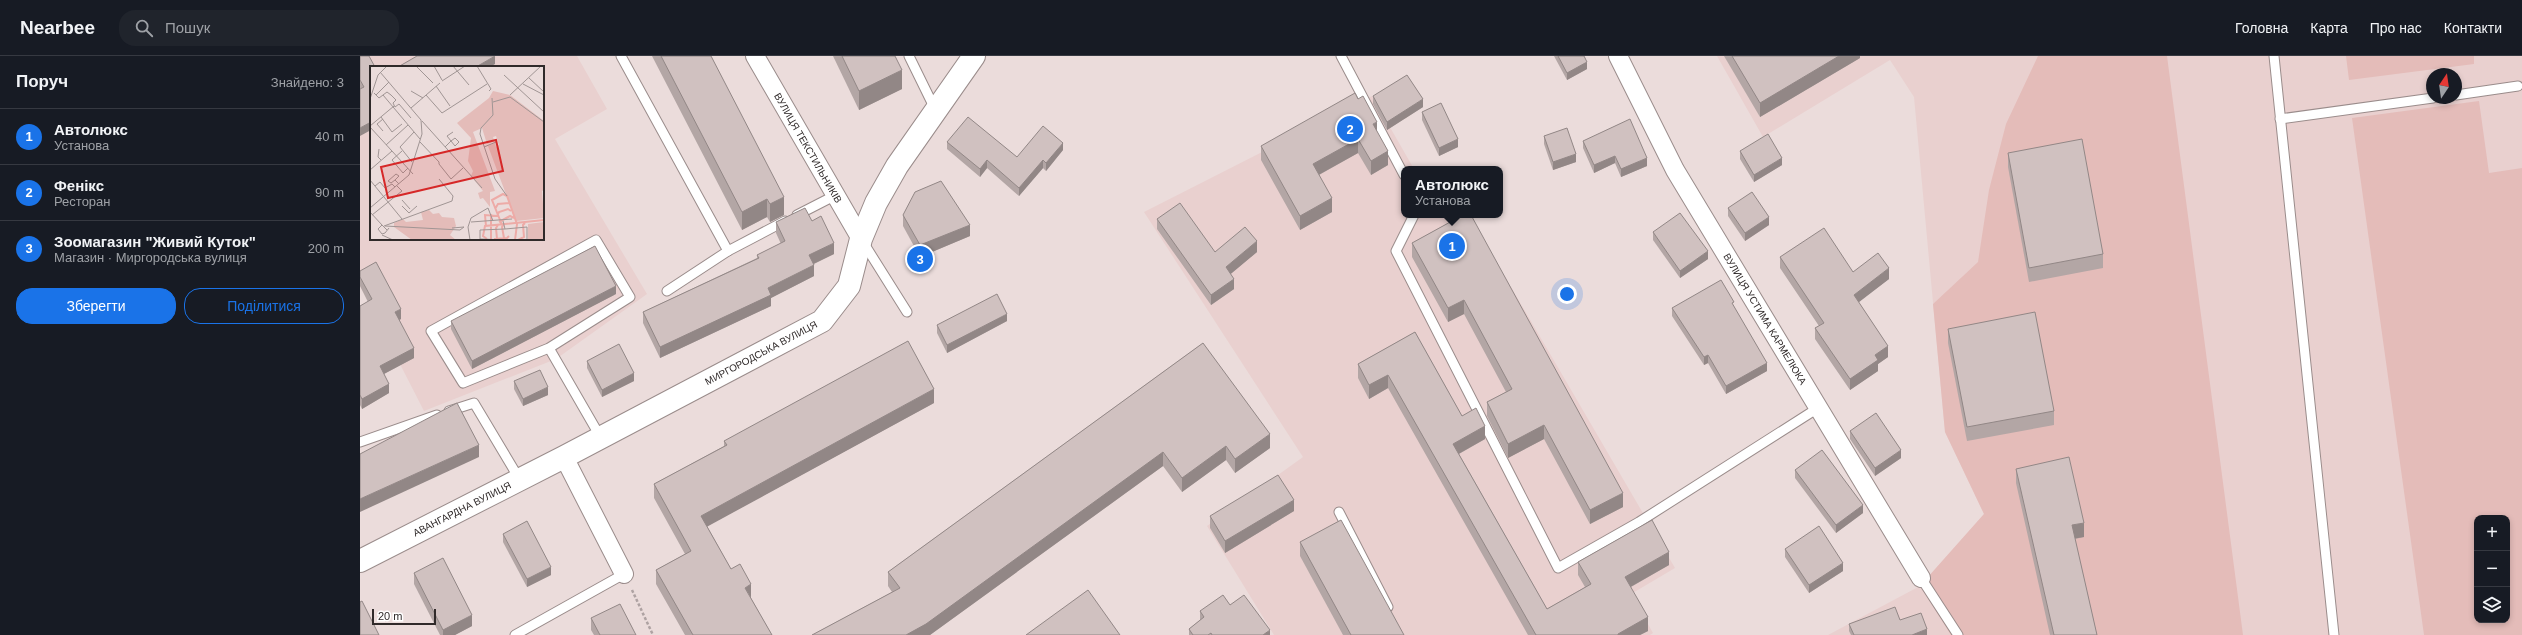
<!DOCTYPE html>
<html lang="uk">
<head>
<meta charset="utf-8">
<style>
	body { margin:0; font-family:Arial,sans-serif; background:#20242c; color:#f1f3f6 }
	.controls { position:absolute; right:12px; bottom:12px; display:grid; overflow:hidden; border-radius:8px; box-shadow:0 2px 6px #0003 }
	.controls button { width:36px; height:36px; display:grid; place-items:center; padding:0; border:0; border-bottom:1px solid #363941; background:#171b24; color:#f1f3f6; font:20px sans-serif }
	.compass { position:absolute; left:2066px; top:12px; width:36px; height:36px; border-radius:50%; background:#171b24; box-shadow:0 2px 6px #0003; rotate:13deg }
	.scale { position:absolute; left:12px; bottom:10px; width:64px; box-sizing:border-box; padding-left:4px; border:2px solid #302a2a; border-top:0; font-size:11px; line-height:14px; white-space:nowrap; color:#302a2a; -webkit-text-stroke:3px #fff; paint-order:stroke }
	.you { position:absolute; left:1207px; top:238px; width:14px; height:14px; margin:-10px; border:3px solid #fff; border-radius:50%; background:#1a73e8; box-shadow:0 0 0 6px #1a73e833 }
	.badge { display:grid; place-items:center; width:26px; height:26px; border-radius:50%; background:#1a73e8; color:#fff; font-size:13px; font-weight:700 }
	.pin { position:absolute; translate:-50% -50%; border:2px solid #fff; box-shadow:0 1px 4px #0006 }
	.popup { position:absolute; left:1041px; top:110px; width:102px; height:52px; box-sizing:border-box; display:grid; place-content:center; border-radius:8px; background:#171b24; filter:drop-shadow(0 1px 3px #0005); font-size:13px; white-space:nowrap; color:#9ea1a6 }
	.popup b { font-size:15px; color:#f1f3f6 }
	.popup::after { content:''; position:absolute; left:50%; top:100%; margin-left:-8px; border:8px solid transparent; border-top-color:#171b24 }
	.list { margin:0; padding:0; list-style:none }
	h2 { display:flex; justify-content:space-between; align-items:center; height:52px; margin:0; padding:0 16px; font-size:17px }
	h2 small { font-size:13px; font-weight:400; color:#9ea1a6 }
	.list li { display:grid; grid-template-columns:26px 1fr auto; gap:12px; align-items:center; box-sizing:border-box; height:56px; padding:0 16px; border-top:1px solid #363941 }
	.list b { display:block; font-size:15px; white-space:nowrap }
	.list p { margin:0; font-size:13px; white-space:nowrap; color:#9ea1a6 }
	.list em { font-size:13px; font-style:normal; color:#9ea1a6 }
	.actions { display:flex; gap:8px; padding:12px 16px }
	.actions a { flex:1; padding:9px 0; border:1px solid #1a73e8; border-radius:16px; text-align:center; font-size:14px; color:#1a73e8 }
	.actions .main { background:#1a73e8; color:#fff }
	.icon { flex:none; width:22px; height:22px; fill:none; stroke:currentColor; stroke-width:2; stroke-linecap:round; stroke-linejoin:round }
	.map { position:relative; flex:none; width:2162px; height:579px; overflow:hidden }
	header { display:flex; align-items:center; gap:24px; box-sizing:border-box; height:56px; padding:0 20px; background:#171b24; border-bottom:1px solid #363941 }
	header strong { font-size:19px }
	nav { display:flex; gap:22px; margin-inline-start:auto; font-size:14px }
	.search { width:280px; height:36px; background:#20242c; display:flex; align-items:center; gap:10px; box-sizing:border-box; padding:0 14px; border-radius:16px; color:#9ea1a6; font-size:15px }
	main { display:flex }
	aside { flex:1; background:#171b24 }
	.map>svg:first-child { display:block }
	.built { fill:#e9d0cf; fill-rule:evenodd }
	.green { fill:#e4bcb9; fill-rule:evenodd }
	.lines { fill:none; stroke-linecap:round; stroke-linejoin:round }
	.service-casing { stroke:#9a8c8b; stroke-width:11 }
	.minor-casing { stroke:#9a8c8b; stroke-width:20 }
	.secondary-casing { stroke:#9a8c8b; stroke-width:24 }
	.path { stroke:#aea2a2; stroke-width:2.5; stroke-dasharray:3 2; stroke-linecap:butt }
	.service { stroke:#fff; stroke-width:9 }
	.minor { stroke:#fff; stroke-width:18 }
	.secondary { stroke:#fff; stroke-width:22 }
	.wall { fill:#b3a6a5 }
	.shaded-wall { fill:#928786 }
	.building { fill:#d0c1c0; stroke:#928786 }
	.labels { text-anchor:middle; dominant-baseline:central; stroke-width:4; stroke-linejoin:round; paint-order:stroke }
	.street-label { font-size:10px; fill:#302a2a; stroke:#fff }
	.inset-river { fill:none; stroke:#edaba7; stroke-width:2 }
	.inset-road { fill:none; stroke:#a09594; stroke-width:1 }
	.view { fill:#d62828; fill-opacity:0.15; stroke:#d62828; stroke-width:2 }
	.inset-edge { fill:none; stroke:#302a2a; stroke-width:2 }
</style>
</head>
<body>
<header>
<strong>Nearbee</strong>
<div class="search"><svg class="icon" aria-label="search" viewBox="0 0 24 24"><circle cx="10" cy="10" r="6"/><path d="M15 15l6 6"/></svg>Пошук</div>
<nav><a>Головна</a><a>Карта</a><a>Про нас</a><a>Контакти</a></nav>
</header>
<main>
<aside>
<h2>Поруч<small>Знайдено: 3</small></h2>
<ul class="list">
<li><span class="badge">1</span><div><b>Автолюкс</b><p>Установа</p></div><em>40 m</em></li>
<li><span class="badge">2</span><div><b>Фенікс</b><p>Ресторан</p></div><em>90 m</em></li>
<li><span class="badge">3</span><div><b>Зоомагазин &quot;Живий Куток&quot;</b><p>Магазин · Миргородська вулиця</p></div><em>200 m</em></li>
</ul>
<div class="actions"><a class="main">Зберегти</a><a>Поділитися</a></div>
</aside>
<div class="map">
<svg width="2162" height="579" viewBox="0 0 2162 579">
	<rect width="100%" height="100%" fill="#ebdcdb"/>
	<!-- built -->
	<g class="built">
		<path d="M0,0H217L247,53L195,83L287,238L196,303L64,355L0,230ZM11,11H183V183H11Z"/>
		<path d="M1357,0H2162V579H1468L1560,530L1624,458L1585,376L1554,41L1530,4L1403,81ZM2072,18H2096V42H2072ZM2117,462H2147V564H2117Z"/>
		<path d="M1012,40L1054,113H1044V159H1109L1315,512L1271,538L1293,577L1290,579H914L847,470L943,401L784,156Z"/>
	</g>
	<!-- green -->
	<g class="green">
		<path d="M1678,0H1807L1883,579H1591L1560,530L1624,458L1585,376L1573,248L1618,206L1629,134L1646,68Z"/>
		<path d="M1986,0H2114V8L1989,24Z"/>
		<path d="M2119,45L2129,117L2162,112V579H2064L1992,62ZM2117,462H2147V564H2117Z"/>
	</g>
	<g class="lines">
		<defs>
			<g id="service">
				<path d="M261,0L368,195L425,165"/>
				<path d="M549,0L575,53"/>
				<path d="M981,0L1044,119"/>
				<path d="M1914,0L1974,579"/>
				<path d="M2096,39L2158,30"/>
				<path d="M1920,63L2073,42"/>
				<path d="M437,159L476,139"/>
				<path d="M1054,159L1036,195L1198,512L1279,466L1458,352"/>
				<path d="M503,186L547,256"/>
				<path d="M307,235L368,195"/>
				<path d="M189,292L103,327L71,275L236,184L270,241L189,292L241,382"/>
				<path d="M89,355L114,347L160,424"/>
				<path d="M0,386L77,359"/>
				<path d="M979,456L1028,551"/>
				<path d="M1561,522L1598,579"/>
				<path d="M155,579L264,518"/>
			</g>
			<g id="minor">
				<path d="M395,0L501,183"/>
				<path d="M1258,0L1315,114L1561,522"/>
				<path d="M204,401L264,518"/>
			</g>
			<path id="secondary" d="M0,505L204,401L462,265L489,230L501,183L516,147L537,110L614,0"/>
		</defs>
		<!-- service casing -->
		<use href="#service" class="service-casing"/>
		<!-- minor casing -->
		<use href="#minor" class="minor-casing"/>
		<!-- secondary casing -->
		<use href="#secondary" class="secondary-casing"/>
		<!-- path -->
		<path class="path" d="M272,534L293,579"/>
		<!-- service -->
		<use href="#service" class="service"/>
		<!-- minor -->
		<use href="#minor" class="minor"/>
		<!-- secondary -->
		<use href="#secondary" class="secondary"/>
	</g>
	<!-- wall -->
	<g class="wall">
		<path d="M0,0L11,74L0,32Z"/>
		<path d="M292,0H351L424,159L410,166L407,161L382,174Z"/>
		<path d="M473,0H535L542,33L499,54Z"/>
		<path d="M1194,0H1224L1227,13L1207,24Z"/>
		<path d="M1364,0H1500V2L1400,61Z"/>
		<path d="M1013,40L1063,51L1027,74L1013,48Z"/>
		<path d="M1062,56L1098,91L1079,100L1062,64Z"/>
		<path d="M1017,75L1028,109L1011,119L998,97L959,119L972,156L940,174L901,104V90Z"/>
		<path d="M1184,80L1216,106L1193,114L1184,88Z"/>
		<path d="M1223,85L1287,110L1261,121L1255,107L1234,117L1223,92Z"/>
		<path d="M587,86L657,101L703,94L686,115L683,112L659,140L627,112L620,121L587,93Z"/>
		<path d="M1380,95L1422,109L1394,126L1380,103Z"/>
		<path d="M1648,97L1743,198V212L1669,226L1648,111Z"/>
		<path d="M1368,152L1409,169L1385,185L1368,160Z"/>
		<path d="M543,159L610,180L560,201L543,170Z"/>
		<path d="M1103,159L1263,451L1230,468L1184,383L1148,402L1127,360V346L1146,336L1104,258L1088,266L1052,201V187Z"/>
		<path d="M797,163L855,196H897L870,218L874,233L851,249L797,173Z"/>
		<path d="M452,165L474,198L454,208V220L411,242V250L300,302L283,267V256L397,202V199L421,188L416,177V166Z"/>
		<path d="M1293,176L1348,203L1320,222L1293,184Z"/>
		<path d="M1420,201L1529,223L1498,246L1528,301L1518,308V315L1490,334L1455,283V272L1459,270L1420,212Z"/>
		<path d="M0,215L41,263L39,264L54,302L24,318L29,337L2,353L0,349V250L8,246L0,230Z"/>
		<path d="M256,238L112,313L91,273V265Z"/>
		<path d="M1374,251L1407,315L1366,338L1348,307L1344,309L1312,260V252Z"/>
		<path d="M647,265L587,297L577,277V269Z"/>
		<path d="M1588,273L1694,355V369L1607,385L1588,287Z"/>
		<path d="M1055,276L1102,360L1125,383L1099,398L1187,553L1225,531L1218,519V506L1309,509L1271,531L1288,575L1280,579H1168L1028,332L1009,343L998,322V308Z"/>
		<path d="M843,287L910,392L875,417L866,404L822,436L803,410L570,579H452L532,536L528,530V516Z"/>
		<path d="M227,305L274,325L242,341L227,312Z"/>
		<path d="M154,325L188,339L163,350L154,333Z"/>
		<path d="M574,347L347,470L371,513L391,542L412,579H325L296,528V514L325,498L294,442V428L364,390V385Z"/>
		<path d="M1490,375L1541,402L1515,420L1490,383Z"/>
		<path d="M1656,413L1724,481L1715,483L1737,579H1690L1656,427Z"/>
		<path d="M1435,414L1503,457L1476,477L1435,422Z"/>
		<path d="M934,455L865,497L850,472V460Z"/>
		<path d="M143,478L191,519L167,531L143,486Z"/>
		<path d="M940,486L1044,579H983L940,500Z"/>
		<path d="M1425,493L1483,515L1449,537L1425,501Z"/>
		<path d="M54,517L112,570L95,579H80L54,528Z"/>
		<path d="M870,549L910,579H829V573L840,564V555Z"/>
		<path d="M231,562L276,579H234L231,574Z"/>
		<path d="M1540,564L1567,579H1491L1489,575V568Z"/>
	</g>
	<!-- shaded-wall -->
	<g class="shaded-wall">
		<path d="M135,0V8L130,11H116Z"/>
		<path d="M1479,0H1500V2L1400,61V47Z"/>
		<path d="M1227,6V13L1207,24V17Z"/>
		<path d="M542,14V33L499,54V35Z"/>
		<path d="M1063,43V51L1027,74V66Z"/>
		<path d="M11,66V74L0,80V72Z"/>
		<path d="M1017,66V80L1013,68Z"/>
		<path d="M998,83V97L953,122V108Z"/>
		<path d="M1098,83V91L1079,100V92Z"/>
		<path d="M703,87V94L686,115V107Z"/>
		<path d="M1028,95V109L1011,119V105Z"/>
		<path d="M1216,98V106L1193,114V106Z"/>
		<path d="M1255,100V107L1234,117V109Z"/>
		<path d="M1287,102V110L1261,121V113Z"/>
		<path d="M1422,102V109L1394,126V119Z"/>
		<path d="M627,104V112L620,121V113Z"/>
		<path d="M683,104V112L659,140V132Z"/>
		<path d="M424,141V159L410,166V148Z"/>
		<path d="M972,142V156L940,174V160Z"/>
		<path d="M407,143V161L382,174V156Z"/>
		<path d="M1409,161V169L1385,185V177Z"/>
		<path d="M610,169V180L560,201V189Z"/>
		<path d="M897,185V196L866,222V211Z"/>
		<path d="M474,187V198L449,210V199Z"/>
		<path d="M1348,195V203L1320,222V215Z"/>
		<path d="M454,209V220L411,242V250L300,302V291L408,232Z"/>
		<path d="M1529,212V223L1494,250V239Z"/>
		<path d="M874,223V233L851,249V239Z"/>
		<path d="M256,230V238L112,313V305Z"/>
		<path d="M1104,244V258L1088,266V252Z"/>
		<path d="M41,253V263L35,266V256Z"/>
		<path d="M647,258V265L587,297V289Z"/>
		<path d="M1528,290V301L1518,308V315L1490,334V323L1515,299Z"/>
		<path d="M54,292V302L20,320V310Z"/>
		<path d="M1348,299V307L1344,309V301Z"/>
		<path d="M1407,307V315L1366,338V330Z"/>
		<path d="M274,317V325L242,341V334Z"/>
		<path d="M1028,319V332L1009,343V329Z"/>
		<path d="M29,328V337L2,353V343Z"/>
		<path d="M188,331V339L163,350V343Z"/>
		<path d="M574,333V347L341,474V460Z"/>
		<path d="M1184,369V383L1148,402V388Z"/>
		<path d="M1125,370V383L1093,401V388Z"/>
		<path d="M910,378V392L875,417V403Z"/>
		<path d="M119,389V401L0,456V443Z"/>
		<path d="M866,390V404L822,436V422Z"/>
		<path d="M1541,394V402L1515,420V412Z"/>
		<path d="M803,396V410L570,579H546Z"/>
		<path d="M1263,437V451L1230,468V454Z"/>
		<path d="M934,444V455L865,497V485Z"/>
		<path d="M1503,449V457L1476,477V469Z"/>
		<path d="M1724,467V481L1712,483V469Z"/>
		<path d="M1309,496V509L1265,534V521Z"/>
		<path d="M1483,507V515L1449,537V529Z"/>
		<path d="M191,511V519L167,531V523Z"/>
		<path d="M391,528V542L385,532Z"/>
		<path d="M112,559V570L95,579H83V574Z"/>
		<path d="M1288,561V575L1280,579H1258V578Z"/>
		<path d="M1567,573V579H1552Z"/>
		<path d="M910,574V579H903Z"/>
	</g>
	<!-- building -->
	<g class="building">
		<path d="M0,0H9L15,11H11V66L0,72V33L4,31L0,24Z"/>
		<path d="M57,0H135L116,11H38Z"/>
		<path d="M301,0H351L424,141L410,148L407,143L382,156Z"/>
		<path d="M482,0H535L542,14L499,35Z"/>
		<path d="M1198,0H1224L1227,6L1207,17Z"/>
		<path d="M1372,0H1479L1400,47Z"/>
		<path d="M1047,19L1063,43L1027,66L1013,40Z"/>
		<path d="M995,37L998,43L1003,40L1017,66L1013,68L1028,95L1011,105L998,83L953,108L972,142L940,160L901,90Z"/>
		<path d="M1081,47L1098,83L1079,92L1062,56Z"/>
		<path d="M608,61L657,101L683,70L703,87L686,107L683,104L659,132L627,104L620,113L587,86Z"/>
		<path d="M1270,63L1287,102L1261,113L1255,100L1234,109L1223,85Z"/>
		<path d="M1207,72L1216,98L1193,106L1184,80Z"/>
		<path d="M1408,78L1422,102L1394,119L1380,95Z"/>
		<path d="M1722,83L1743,198L1669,212L1648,97Z"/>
		<path d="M581,125L610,169L560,189L543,159L555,136Z"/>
		<path d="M1392,136L1409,161L1385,177L1368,152Z"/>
		<path d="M820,147L855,196L885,171L897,185L866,211L874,223L851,239L797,163Z"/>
		<path d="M445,152L452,165L461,160L474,187L449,199L454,209L408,232L411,239L300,291L283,256L399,202L397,199L425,185L416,166Z"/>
		<path d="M1320,157L1348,195L1320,215L1293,176Z"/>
		<path d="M1103,159H1111L1263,437L1230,454L1184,369L1148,388L1127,346L1152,333L1104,244L1088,252L1052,187Z"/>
		<path d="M1464,172L1493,216L1518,197L1529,212L1494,239L1528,290L1515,299L1518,304L1490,323L1455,272L1464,267L1420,201Z"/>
		<path d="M235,190L256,230L112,305L91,265Z"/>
		<path d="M16,206L41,253L35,256L54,292L20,310L29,328L2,343L0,339V250L12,243L0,221V215Z"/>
		<path d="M1361,224L1374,246L1372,247L1407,307L1366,330L1348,299L1344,301L1312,252Z"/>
		<path d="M637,238L647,258L587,289L577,269Z"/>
		<path d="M1675,256L1694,355L1607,371L1588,273Z"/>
		<path d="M1055,276L1102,360L1116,352L1125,370L1093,388L1187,553L1231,528L1218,506L1292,464L1309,496L1265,521L1288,561L1258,578V579H1176L1028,319L1009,329L998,308Z"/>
		<path d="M548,285L574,333L341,460L371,513L380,508L391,528L385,532L412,579H333L296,514L331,495L294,428L367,389L364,385Z"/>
		<path d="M843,287L910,378L875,403L866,390L822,422L803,396L566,568L546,579H452L540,532L528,516Z"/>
		<path d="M259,288L274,317L242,334L227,305Z"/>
		<path d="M180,314L188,331L163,343L154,325Z"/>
		<path d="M97,347L119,389L0,443V398Z"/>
		<path d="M1516,357L1541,394L1515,412L1490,375Z"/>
		<path d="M1462,394L1503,449L1476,469L1435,414Z"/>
		<path d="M1709,401L1724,467L1712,469L1737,579H1694L1656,413Z"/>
		<path d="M918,419L934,444L865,485L850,460Z"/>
		<path d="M981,464L1044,579H991L940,486Z"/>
		<path d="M167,465L191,511L167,523L143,478Z"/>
		<path d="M1459,470L1483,507L1449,529L1425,493Z"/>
		<path d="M83,502L112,559L83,574L54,517Z"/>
		<path d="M728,534L760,579H666Z"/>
		<path d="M863,539L870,549L884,539L910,574L903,579H852L851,577L848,579H833L829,573L844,561L840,555Z"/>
		<path d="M2,545L19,579H0V546Z"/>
		<path d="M260,548L276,579H240L231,562Z"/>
		<path d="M1535,551L1540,564L1561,557L1567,573L1552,579H1494L1489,568Z"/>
	</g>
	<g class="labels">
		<!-- street labels -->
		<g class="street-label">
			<text transform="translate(448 92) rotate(60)">ВУЛИЦЯ ТЕКСТИЛЬНИКІВ</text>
			<text transform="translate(1405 263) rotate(59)">ВУЛИЦЯ УСТИМА КАРМЕЛЮКА</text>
			<text transform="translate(401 297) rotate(-28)">МИРГОРОДСЬКА ВУЛИЦЯ</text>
			<text transform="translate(102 453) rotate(-27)">АВАНГАРДНА ВУЛИЦЯ</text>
		</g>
	</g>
	<!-- overview -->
	<g transform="translate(10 10)">
		<rect width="174" height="174" fill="#ebdcdb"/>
		<path d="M123,25L140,29L174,55V124L172,125L174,152L146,155L118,80L125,77L126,81L129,79L126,70L123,71L124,75L117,78L112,62L103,66L125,125L120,126V141L113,132L110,133L108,127L113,125L101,110L103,105L98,95L101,72L87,57L119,32ZM59,144L63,148L69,147L72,151L84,152L86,160L80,169L86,174H42L24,161V157L33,153L36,156L53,154L51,146ZM174,156V174H158V158Z" fill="#e4bcb9"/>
		<path class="inset-river" d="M125,143L128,138L139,137M129,156L140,150L144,152M132,159L122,134L133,128L137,130L147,158L145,174M116,160L115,149L127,150L129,146L138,143L141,145M134,172L132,161L134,158M117,173L113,170L115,160L174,154M121,173V148M124,173L137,172L139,170M127,173L126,162L128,159M148,174L154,171L153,159L155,157"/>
		<path class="inset-road" d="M46,0L63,17M64,0L72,14M83,0L99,19M107,0L121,23L119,25M134,9L174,46M159,12L174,26M72,15L95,0M153,18L174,29M66,20L80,40M41,25L53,32M4,27L9,32L13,29L50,73M6,29L19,16M13,29L17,26L21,29L26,34L23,37L25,41L29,38L41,52M56,29L72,47L117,18M140,29L171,0M122,32L123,49L111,62L110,68L125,113L137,130M0,33L8,9L17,0M123,36L140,31L174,56M41,42L70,17M11,51L22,66L32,58M52,55L112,122M0,60L24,40M0,61L43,108M13,65L7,58L13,53M50,76L69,96V98L81,113L93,102M16,79L38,59M75,81L81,75L85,80L89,76L85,72L81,75L77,70L83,66M114,81L126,76M9,83L8,91L11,94M32,85L22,94L33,107L38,102M42,96L30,81L44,66M0,104L22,85M0,114L32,153M25,114L21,117L18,115L26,108L29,110L25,114L29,118M5,120L10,116L15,122L22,118L25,121M32,134L40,143M32,140L39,147L47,140M0,142L39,109L52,68L51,54L10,6M0,146L12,159M2,149L32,125L27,120M133,155L135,163L110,164V173L139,174M101,156L142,153M14,160L82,135L83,130L69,113M15,160L90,164L94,161L82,162M135,163L157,161V174M17,164L12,159L8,163L12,168L15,167L19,162M12,169L23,174M100,174L98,161L101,152L118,142L123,155"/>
		<path class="view" d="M126,74L133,105L18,132L11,101Z"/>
		<rect width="174" height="174" class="inset-edge"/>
	</g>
</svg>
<div class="controls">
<button>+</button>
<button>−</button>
<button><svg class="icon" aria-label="layers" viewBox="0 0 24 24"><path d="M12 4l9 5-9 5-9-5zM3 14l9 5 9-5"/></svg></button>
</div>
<svg class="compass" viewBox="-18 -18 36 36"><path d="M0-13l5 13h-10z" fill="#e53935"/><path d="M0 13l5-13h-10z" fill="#9ea1a6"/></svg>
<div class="scale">20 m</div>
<div class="you"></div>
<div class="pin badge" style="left:1092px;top:190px">1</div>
<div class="popup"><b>Автолюкс</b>Установа</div>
<div class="pin badge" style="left:990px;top:73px">2</div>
<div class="pin badge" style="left:560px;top:203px">3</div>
</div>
</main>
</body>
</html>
